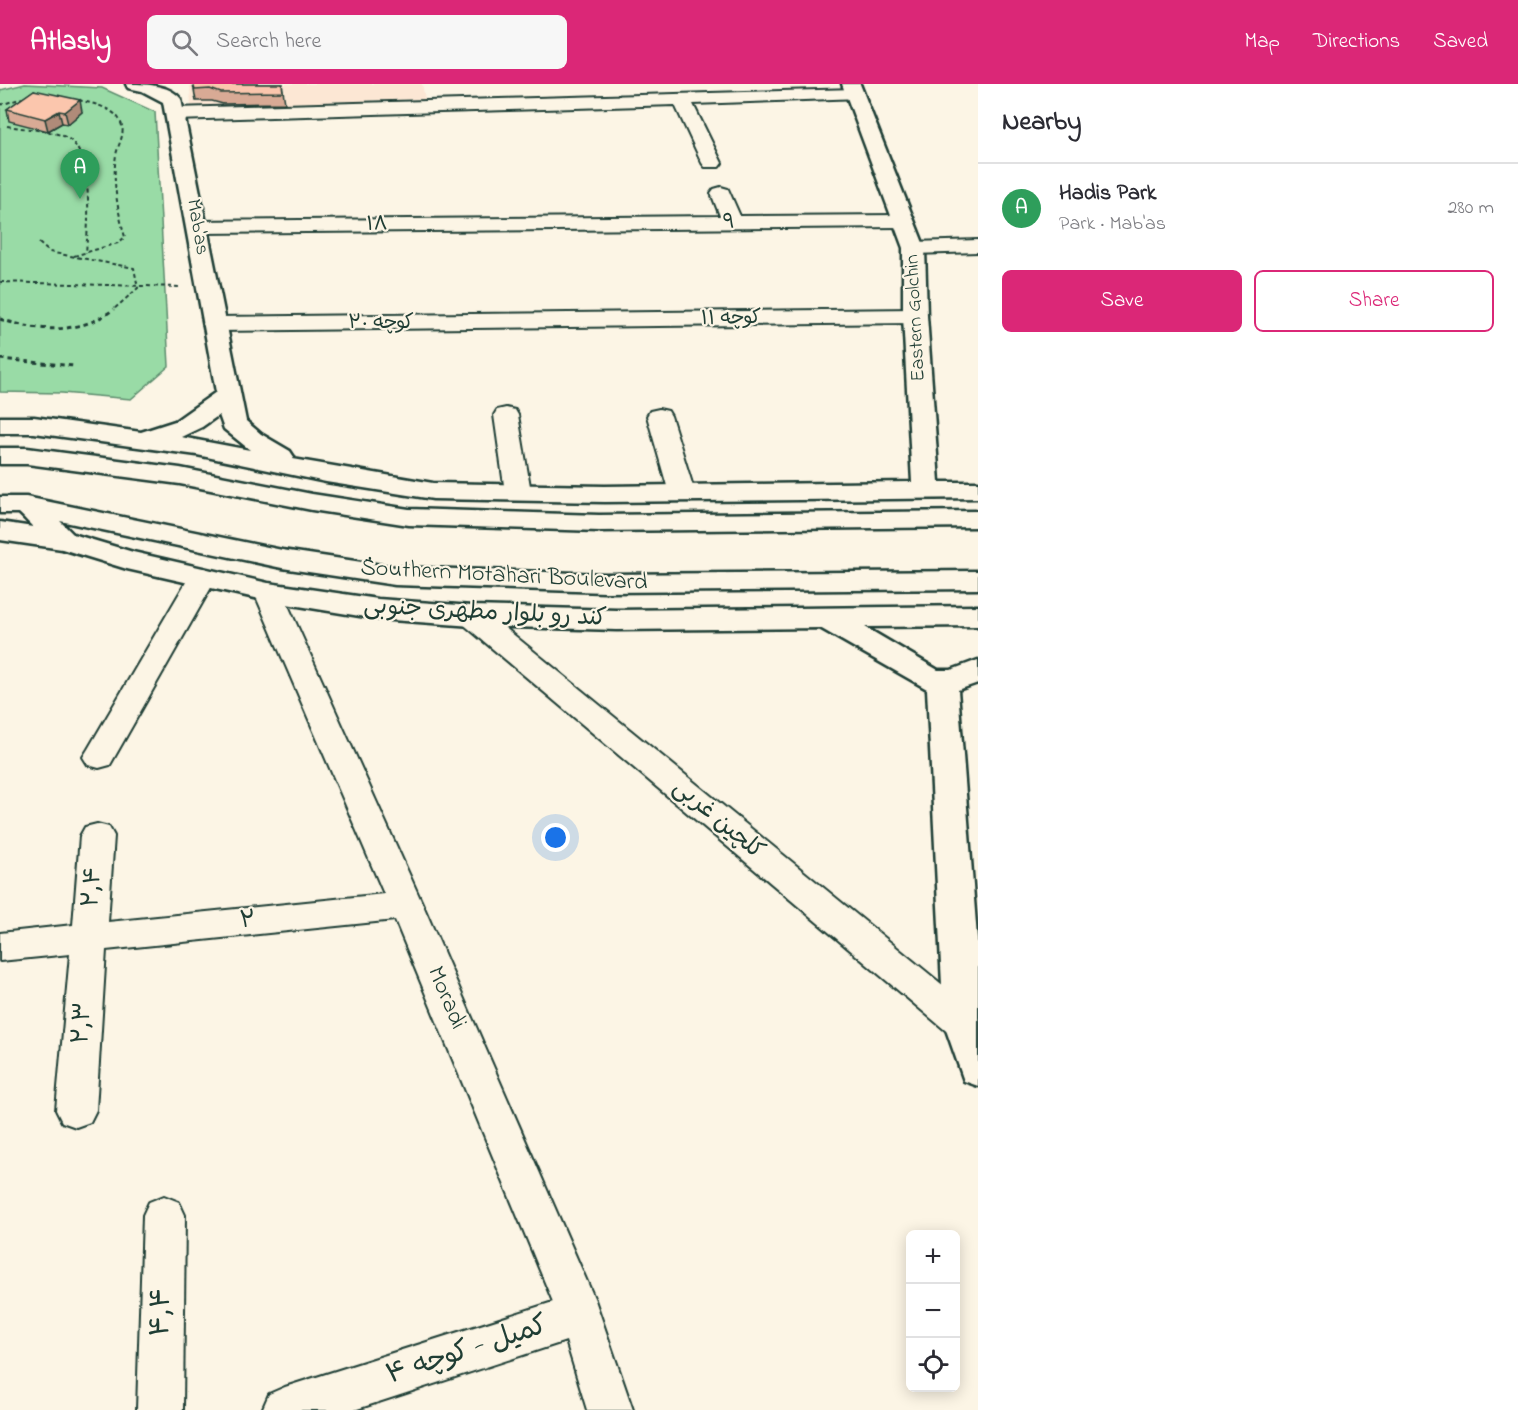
<!DOCTYPE html>
<html lang="en">
<head>
<meta charset="utf-8">
<style>
	body { margin:0; font-family:"Indie Flower","Playpen Sans Arabic",sans-serif; background:#f7f7f7; color:#2b2b33 }
	.controls { position:absolute; right:18px; bottom:18px; display:grid; overflow:hidden; border-radius:9px; box-shadow:0 3px 15px #0003 }
	.controls button { width:54px; height:54px; display:grid; place-items:center; padding:0; border:0; border-bottom:2px solid #e1e1e2; background:#fff; color:#2b2b33; font:30px sans-serif }
	.you { position:absolute; left:556px; top:754px; width:21px; height:21px; margin:-15px; border:4px solid #fff; border-radius:50%; background:#1a73e8; box-shadow:0 0 0 9px #1a73e833 }
	.badge { display:grid; place-items:center; width:39px; height:39px; border-radius:50%; background:#db2777; color:#fff; font-size:20px; font-weight:700 }
	.pin { position:absolute; translate:-50% -50px; filter:drop-shadow(0 2px 3px #0008) }
	.pin::after { content:''; position:absolute; top:32px; width:21px; height:18px; background:inherit; clip-path:polygon(0 0,100% 0,50% 100%) }
	.list { margin:0; padding:0; list-style:none }
	h2 { display:flex; justify-content:space-between; align-items:center; height:78px; margin:0; padding:0 24px; font-size:26px }
	h2 small { font-size:20px; font-weight:400; color:#7c7c81 }
	.list li { display:grid; grid-template-columns:39px 1fr auto; gap:18px; align-items:center; box-sizing:border-box; height:90px; padding:0 24px; border-top:2px solid #e1e1e2 }
	.list b { display:block; font-size:22px; white-space:nowrap }
	.list p { margin:0; font-size:20px; white-space:nowrap; color:#7c7c81 }
	.list em { font-size:20px; font-style:normal; color:#7c7c81 }
	.actions { display:flex; gap:12px; padding:18px 24px }
	.actions a { flex:1; padding:14px 0; border:2px solid #db2777; border-radius:9px; text-align:center; font-size:21px; color:#db2777 }
	.actions .main { background:#db2777; color:#fff }
	.icon { flex:none; width:33px; height:33px; fill:none; stroke:currentColor; stroke-width:2; stroke-linecap:round; stroke-linejoin:round }
	.map { position:relative; flex:none; width:978px; height:1326px; overflow:hidden }
	header { display:flex; align-items:center; gap:36px; box-sizing:border-box; height:84px; padding:0 30px; background:#db2777; color:#fff }
	header strong { font-size:28px }
	nav { display:flex; gap:33px; margin-inline-start:auto; font-size:21px }
	.search { width:420px; height:54px; background:#f7f7f7; display:flex; align-items:center; gap:15px; box-sizing:border-box; padding:0 21px; border-radius:9px; color:#7c7c81; font-size:22px }
	main { display:flex }
	aside { flex:1; background:#fff }
	.map>svg:first-child { display:block }
	.built { fill:#fce7d4 }
	.green { fill:#99dba6; stroke:#5c8c6d; stroke-width:1.5 }
	.lines { fill:none; stroke-linecap:round; stroke-linejoin:round }
	.street-casing { stroke:#1f3d34; stroke-width:4 }
	.secondary-casing { stroke:#1f3d34; stroke-width:5 }
	.primary-casing { stroke:#1f3d34; stroke-width:5 }
	.path-far1 { stroke:#1f3d34; stroke-width:2; stroke-dasharray:4 3; stroke-linecap:butt }
	.path { stroke:#1f3d34; stroke-width:3; stroke-dasharray:4.5 4; stroke-linecap:butt }
	.street { fill:#fcf5e5; fill-rule:evenodd }
	.secondary { fill:#fcf5e5; fill-rule:evenodd }
	.primary { fill:#fcf5e5; fill-rule:evenodd }
	.wall { fill:#d8aa95; stroke:#1f3d34; stroke-width:1.5 }
	.shaded-wall { fill:#b08b79; stroke:#1f3d34; stroke-width:1.5 }
	.building { fill:#fbc6ad; stroke:#1f3d34; stroke-width:1.5 }
	.labels { text-anchor:middle; dominant-baseline:central; stroke-width:4.5; stroke-linejoin:round; paint-order:stroke }
	.far-street-label { font-size:20px; fill:#1f3d34; stroke:#fcf5e5 }
	.street-label { font-size:24px; fill:#1f3d34; stroke:#fcf5e5 }
	.near-street-label { font-size:28px; fill:#1f3d34; stroke:#fcf5e5 }
</style>
</head>
<body>
<header>
<strong>Atlasly</strong>
<div class="search"><svg class="icon" aria-label="search" viewBox="0 0 24 24"><circle cx="10" cy="10" r="6"/><path d="M15 15l6 6"/></svg>Search here</div>
<nav><a>Map</a><a>Directions</a><a>Saved</a></nav>
</header>
<main>
<div class="map">
<svg width="978" height="1326" viewBox="0 0 978 1326">
	<rect width="100%" height="100%" fill="#fcf5e5"/>
	<filter id="ink" filterUnits="userSpaceOnUse"><feTurbulence type="fractalNoise" baseFrequency=".0167" numOctaves="2"/><feDisplacementMap in="SourceGraphic" scale="12" xChannelSelector="R" yChannelSelector="G"/><feConvolveMatrix kernelMatrix="1 2 1 2 8 2 1 2 1" color-interpolation-filters="sRGB"/></filter>
	<g filter="url(#ink)">
		<!-- built -->
		<path class="built" d="M190,0H422L425,15L191,22Z"/>
		<!-- green -->
		<path class="green" d="M25,0L102,4L155,28L169,282L131,315L62,309L0,308V6Z"/>
		<g class="lines">
			<defs>
				<g id="street">
					<path d="M855,5L861,6L864,10L861,14L693,20L722,79L719,83H705L702,79L675,21L175,36L169,34L166,30L169,26L175,24Z"/>
					<path d="M721,103L728,105L740,132L902,131L909,133L912,137L909,141L902,143L197,149L190,147L187,143L190,139L197,137L720,132L711,109L714,105Z"/>
					<path d="M978,156V168L914,170L907,168L903,164L907,160L914,158Z"/>
					<path d="M915,225L923,227L926,232L923,237L915,239L214,247L206,245L203,240L206,235L214,233Z"/>
					<path d="M506,324L515,326L518,331L531,408L527,414L518,416L509,414L505,408L494,331L497,326Z"/>
					<path d="M659,325L668,327L671,332L695,409L691,415L682,417L673,415L669,409L647,332L650,327Z"/>
					<path d="M203,484L213,487L217,493L110,681L99,684L88,681L83,673L88,665L189,493L193,487Z"/>
					<path d="M268,499L278,502L282,508L423,821L595,1216L633,1326H587L566,1257L354,1326H262L269,1310L285,1303L553,1218L395,836L106,866L96,1026L90,1038L76,1043L62,1038L56,1026L70,870L0,877V849L73,841L80,752L85,743L97,740L109,743L114,752L108,838L384,810L254,508L258,502Z"/>
					<path d="M472,523L482,525L977,929V951L964,956L951,951L462,539L458,532L462,525Z"/>
					<path d="M164,1112L179,1118L185,1131L183,1326H137L143,1131L149,1118Z"/>
				</g>
				<g id="secondary">
					<path d="M126,0C144,0 169,0 181,15L246,337L261,350L290,367L294,373L293,375L433,399L605,402L912,398L903,232V164L842,0H860L925,164L927,232L939,398H978V414L605,418L433,415L326,398L197,371L34,349H0V333H34L141,348L175,337L216,308L163,18L142,7L128,4ZM219,331L224,345L250,366L181,353L202,343Z"/>
					<path d="M0,438L66,448L133,468L268,499L378,515L472,522L617,526L978,522V542L865,543L938,586H951L978,576V599L958,606L978,867V1002L964,997L944,940L927,605L820,544L617,546L472,542L378,535L268,517L127,485L62,465L0,456Z"/>
				</g>
				<g id="primary">
					<path d="M0,364H27L180,384L312,410L409,425L599,431L978,427V443L599,447L409,441L312,426L180,400L27,380H0Z"/>
					<path d="M0,413H26L282,466L395,483L605,490L978,487V505L605,508L395,501L282,484L60,437L80,457L76,463C52,469 35,444 19,429H0Z"/>
				</g>
			</defs>
			<!-- street casing -->
			<use href="#street" class="street-casing"/>
			<!-- secondary casing -->
			<use href="#secondary" class="secondary-casing"/>
			<!-- primary casing -->
			<use href="#primary" class="primary-casing"/>
			<!-- path-far1 -->
			<g class="path-far1">
				<path d="M0,21L26,13"/>
				<path d="M7,42C23,45 58,46 70,56C94,75 88,142 86,169"/>
				<path d="M39,159L49,168L134,184L138,204L113,226"/>
				<path d="M74,172L118,159L125,153C118,128 112,97 116,71C118,60 126,50 121,39C116,24 92,19 78,16"/>
				<path d="M0,198L180,203"/>
			</g>
			<!-- path -->
			<g class="path">
				<path d="M0,235C39,248 80,251 114,225"/>
				<path d="M0,275L74,282"/>
			</g>
			<!-- street -->
			<use href="#street" class="street"/>
			<!-- secondary -->
			<use href="#secondary" class="secondary"/>
			<!-- primary -->
			<use href="#primary" class="primary"/>
		</g>
		<!-- wall -->
		<g class="wall">
			<path d="M193,0H284H282L285,19L223,20L212,17H196Z"/>
			<path d="M34,6L82,28L68,40L62,39L48,47L9,37L7,25Z"/>
		</g>
		<!-- shaded-wall -->
		<g class="shaded-wall">
			<path d="M80,16L82,28L68,40L65,28Z"/>
			<path d="M59,27L62,39L48,47L45,35Z"/>
		</g>
		<!-- building -->
		<g class="building">
			<path d="M193,0H282L283,8L221,9L210,5L195,6Z"/>
			<path d="M34,6L80,16L65,28L59,27L45,35L7,25Z"/>
		</g>
	</g>
	<g class="labels">
		<!-- far-street labels -->
		<g class="far-street-label">
			<text transform="translate(729 139) rotate(-1)">۹</text>
			<text transform="translate(377 141) rotate(-1)">۱۸</text>
			<text transform="translate(197 143) rotate(80)">Mab'as</text>
			<text transform="translate(916 234) rotate(-93)">Eastern Golchin</text>
			<text transform="translate(731 235) rotate(-1)">کوچه ۱۱</text>
			<text x="381" y="239">کوچه ۲۰</text>
		</g>
		<!-- street labels -->
		<g class="street-label">
			<text transform="translate(504 492) rotate(3)">ُSouthern Motahari Boulevard</text>
			<text transform="translate(485 529) rotate(3)">کند رو بلوار مطهری جنوبی</text>
			<text transform="translate(718 736) rotate(40)">کلچین غربی</text>
			<text transform="translate(93 803) rotate(-86)">۲٫۴</text>
			<text transform="translate(248 837) rotate(-6)">۲</text>
			<text transform="translate(446 914) rotate(67)">Moradi</text>
			<text transform="translate(83 939) rotate(-86)">۲٫۳</text>
		</g>
		<!-- near-street labels -->
		<g class="near-street-label">
			<text transform="translate(162 1228) rotate(-89)">۴٫۴</text>
			<text transform="translate(467 1267) rotate(-18)">کمیل - کوچه ۴</text>
		</g>
	</g>
</svg>
<div class="controls">
<button>+</button>
<button>−</button>
<button><svg class="icon" aria-label="locate" viewBox="0 0 24 24"><circle cx="12" cy="12" r="6"/><path d="M12 2v4M12 18v4M2 12h4M18 12h4"/></svg></button>
</div>
<div class="you"></div>
<div class="pin badge" style="left:80px;top:115px;background:#2e9e5b">A</div>
</div>
<aside>
<h2>Nearby<small></small></h2>
<ul class="list">
<li><span class="badge" style="background:#2e9e5b">A</span><div><b>Hadis Park</b><p>Park · Mab'as</p></div><em>280 m</em></li>
</ul>
<div class="actions"><a class="main">Save</a><a>Share</a></div>
</aside>
</main>
</body>
</html>
